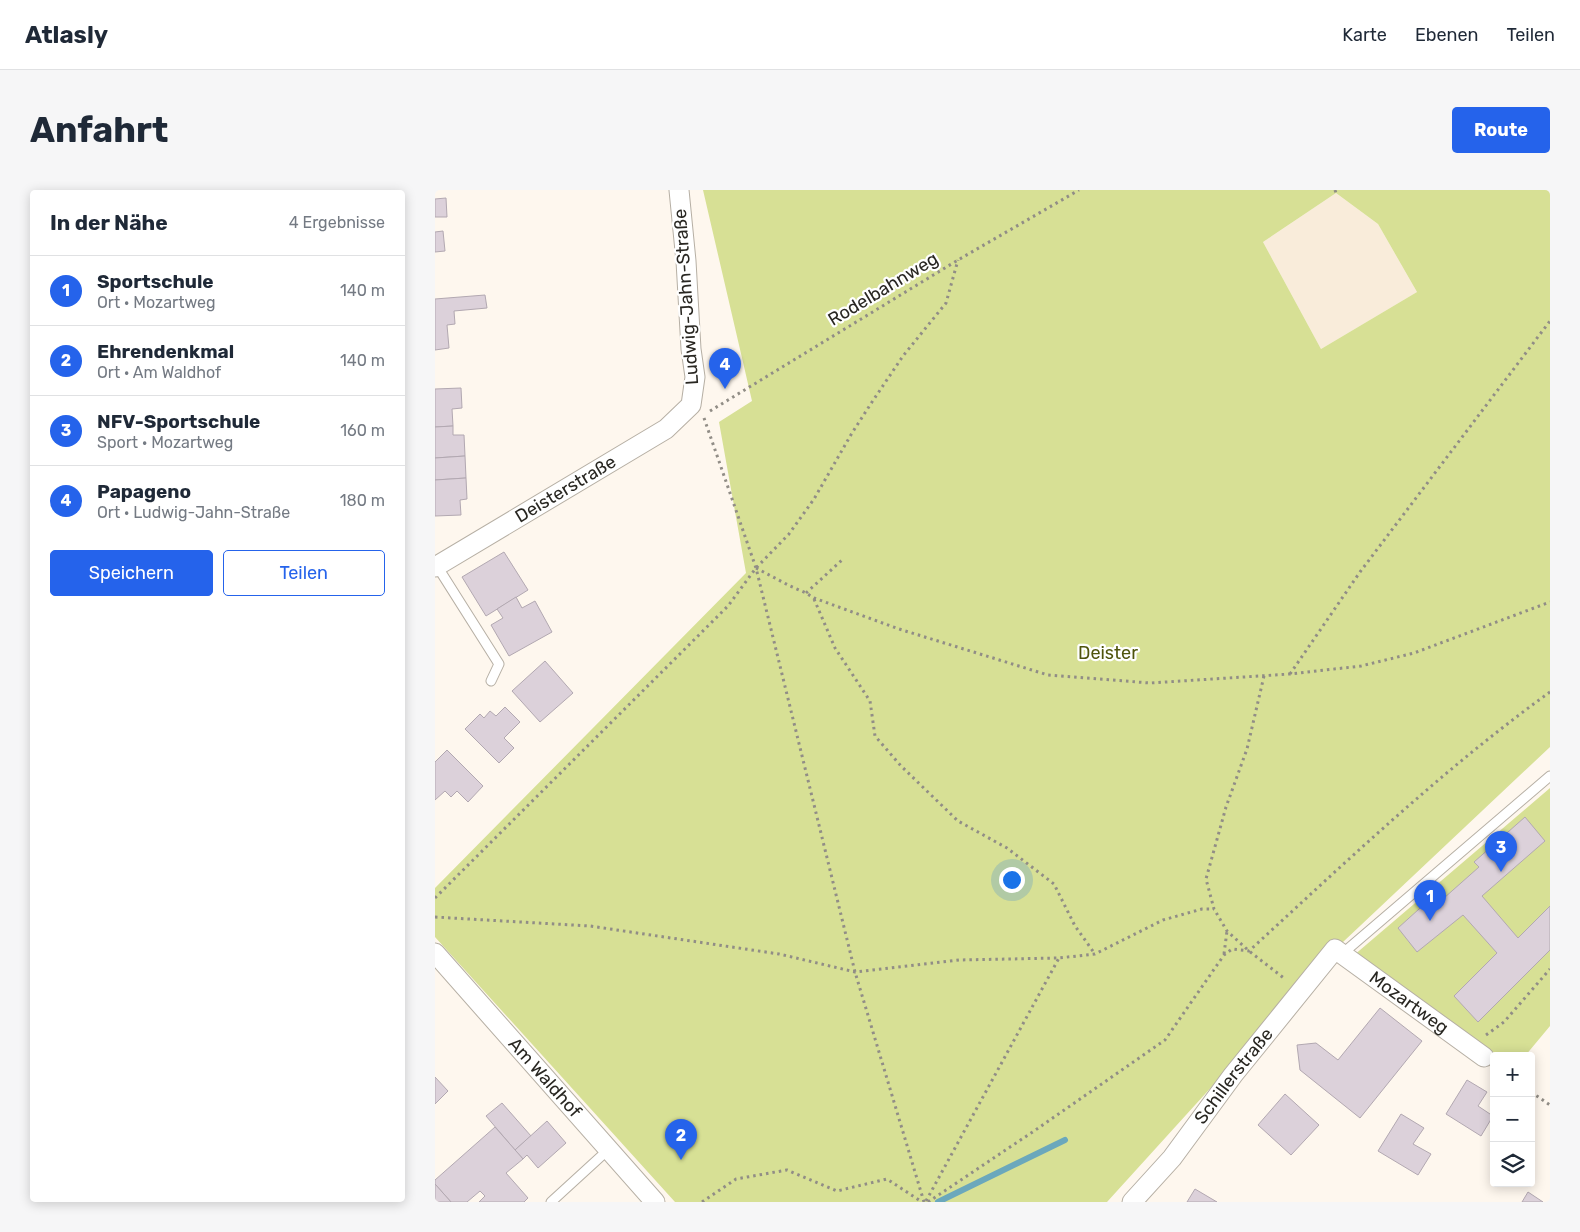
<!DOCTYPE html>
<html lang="de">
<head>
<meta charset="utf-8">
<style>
	body { margin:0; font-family:Rubik,sans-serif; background:#f6f6f7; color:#1f2937 }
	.controls { position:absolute; right:15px; bottom:15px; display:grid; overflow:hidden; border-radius:5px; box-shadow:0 2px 12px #0003 }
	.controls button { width:45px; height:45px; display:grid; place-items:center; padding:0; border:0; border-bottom:1px solid #e0e1e3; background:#fff; color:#1f2937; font:25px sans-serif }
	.you { position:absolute; left:576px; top:689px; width:18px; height:18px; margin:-12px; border:4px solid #fff; border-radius:50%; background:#1a73e8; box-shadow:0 0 0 8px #1a73e833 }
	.badge { display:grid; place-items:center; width:32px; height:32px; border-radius:50%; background:#2563eb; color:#fff; font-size:16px; font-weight:700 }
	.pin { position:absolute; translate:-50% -41px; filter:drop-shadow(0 1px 2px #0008) }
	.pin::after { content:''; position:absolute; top:26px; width:18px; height:15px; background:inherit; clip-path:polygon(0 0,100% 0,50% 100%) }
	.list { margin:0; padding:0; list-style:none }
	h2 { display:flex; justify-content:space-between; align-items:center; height:65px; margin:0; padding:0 20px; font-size:21px }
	h2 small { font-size:16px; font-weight:400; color:#747a83 }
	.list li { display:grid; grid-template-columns:32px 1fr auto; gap:15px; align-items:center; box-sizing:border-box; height:70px; padding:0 20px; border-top:1px solid #e0e1e3 }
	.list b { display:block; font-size:19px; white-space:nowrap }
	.list p { margin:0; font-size:16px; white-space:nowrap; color:#747a83 }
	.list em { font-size:16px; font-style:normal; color:#747a83 }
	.actions { display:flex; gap:10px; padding:15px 20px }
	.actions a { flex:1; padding:11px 0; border:1px solid #2563eb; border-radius:5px; text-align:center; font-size:18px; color:#2563eb }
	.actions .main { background:#2563eb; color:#fff }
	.icon { flex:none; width:28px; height:28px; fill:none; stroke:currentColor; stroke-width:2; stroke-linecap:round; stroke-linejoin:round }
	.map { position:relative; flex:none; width:1115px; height:1012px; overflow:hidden; border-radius:5px }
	header { display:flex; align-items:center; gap:30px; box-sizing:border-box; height:70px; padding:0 25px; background:#fff; border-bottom:1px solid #e0e1e3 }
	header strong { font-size:24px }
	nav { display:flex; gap:28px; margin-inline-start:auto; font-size:18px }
	.intro { display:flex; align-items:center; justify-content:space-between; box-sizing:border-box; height:120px; padding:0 30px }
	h1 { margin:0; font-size:35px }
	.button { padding:12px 22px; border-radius:5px; background:#2563eb; color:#fff; font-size:18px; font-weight:700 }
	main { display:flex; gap:30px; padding:0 30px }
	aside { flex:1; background:#fff; border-radius:5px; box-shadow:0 2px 12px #0003 }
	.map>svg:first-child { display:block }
	.built { fill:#f9ecda }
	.green { fill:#d7e095; fill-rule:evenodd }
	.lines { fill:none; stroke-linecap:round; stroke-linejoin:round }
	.stream { stroke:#6ba8bc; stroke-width:6 }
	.building { fill:#dcd1da; stroke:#b2a8b1 }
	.lane-casing { stroke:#b6afa4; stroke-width:11 }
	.street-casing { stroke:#b6afa4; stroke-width:21 }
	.path { stroke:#918d86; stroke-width:3; stroke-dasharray:2.5 4; stroke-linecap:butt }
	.lane { stroke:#fff; stroke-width:9 }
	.street { stroke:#fff; stroke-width:19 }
	.labels { text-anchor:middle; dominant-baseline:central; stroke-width:4.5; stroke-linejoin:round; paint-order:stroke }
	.street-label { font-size:18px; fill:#292722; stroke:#fff }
	.park-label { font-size:18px; fill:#4f540c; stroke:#fff }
</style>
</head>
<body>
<header>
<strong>Atlasly</strong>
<nav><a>Karte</a><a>Ebenen</a><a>Teilen</a></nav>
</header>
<div class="intro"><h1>Anfahrt</h1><a class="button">Route</a></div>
<main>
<aside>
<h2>In der Nähe<small>4 Ergebnisse</small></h2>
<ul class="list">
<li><span class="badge">1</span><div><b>Sportschule</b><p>Ort · Mozartweg</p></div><em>140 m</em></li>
<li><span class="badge">2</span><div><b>Ehrendenkmal</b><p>Ort · Am Waldhof</p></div><em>140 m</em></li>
<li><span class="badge">3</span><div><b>NFV-Sportschule</b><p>Sport · Mozartweg</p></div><em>160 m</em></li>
<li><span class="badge">4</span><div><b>Papageno</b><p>Ort · Ludwig-Jahn-Straße</p></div><em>180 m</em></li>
</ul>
<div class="actions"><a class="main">Speichern</a><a>Teilen</a></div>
</aside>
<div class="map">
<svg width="1115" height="1012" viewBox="0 0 1115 1012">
	<rect width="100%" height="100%" fill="#fef7ee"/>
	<!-- built -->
	<path class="built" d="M901,3L943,34L982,102L886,159L828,52Z"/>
	<!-- green -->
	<g class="green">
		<path d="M268,0H1115V557L908,752L672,1012H240L0,747V698L311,383L284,232L317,211ZM901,3L943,34L982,102L886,159L828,52Z"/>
		<path d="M1115,598V836L1090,866H1059V867L918,766Z"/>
	</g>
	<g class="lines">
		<!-- stream -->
		<path class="stream" d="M503,1012L630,950"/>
	</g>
	<!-- building -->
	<g class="building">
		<path d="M11,8L12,27H0V9Z"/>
		<path d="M8,41L10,61L0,62V42Z"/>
		<path d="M50,105L52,118L19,121L20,134L12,135L14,158L0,160V109Z"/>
		<path d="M26,198L27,218L17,219L18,236L0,237V199Z"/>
		<path d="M18,236V245H29L30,266L0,268V237Z"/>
		<path d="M30,266L31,288L0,290V268Z"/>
		<path d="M31,288L32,309L25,310L26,325L0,326V290Z"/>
		<path d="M69,362L93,400L51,426L27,387Z"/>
		<path d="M81,407L87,418L100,411L117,442L74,466L56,435L68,428L62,419Z"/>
		<path d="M110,471L138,503L105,532L77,501Z"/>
		<path d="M70,517L85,532L69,548L79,558L64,573L30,539L45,524L49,528L55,521L61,526Z"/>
		<path d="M12,560L48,596L33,612L22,601L16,607L10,601L0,610V572Z"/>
		<path d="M1090,627L1110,651L1047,706L1083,748L1115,716V760L1043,832L1019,806L1062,763L1028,725L982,762L963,738L994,710L1000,716L1044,677L1039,672Z"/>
		<path d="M945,818L987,851L925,928L865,880L862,855L881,853L903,870Z"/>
		<path d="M0,887L13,901L0,914Z"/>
		<path d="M1032,890L1052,902L1043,916L1058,926L1046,946L1011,924Z"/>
		<path d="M850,904L884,935L856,965L823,935Z"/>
		<path d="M67,913L96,946L80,960L51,926Z"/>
		<path d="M966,924L989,938L978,954L996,964L983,985L943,961Z"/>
		<path d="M112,931L131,953L103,978L92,965L88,969L80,960Z"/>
		<path d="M60,937L88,969L71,983L93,1008L89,1012H44L50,1006L45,1001L32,1012H16L0,994V990Z"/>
		<path d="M0,994L16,1012H0Z"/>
		<path d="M760,999L782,1012H752Z"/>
		<path d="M1093,1002L1108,1012H1087Z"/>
	</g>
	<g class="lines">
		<defs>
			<g id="lane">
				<path d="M2,376L64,474L56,491"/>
				<path d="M907,764L1115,586"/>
				<path d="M116,1012L174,959"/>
			</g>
			<g id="street">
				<path id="s1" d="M0,377L231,239L256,215L260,187L256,159L251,71L244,0"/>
				<path id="s2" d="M0,763L220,1012"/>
				<path id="s3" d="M697,1012L737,968L798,885L900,759L1049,867"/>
			</g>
		</defs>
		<!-- lane casing -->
		<use href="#lane" class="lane-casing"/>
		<!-- street casing -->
		<use href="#street" class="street-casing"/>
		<!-- path -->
		<g class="path">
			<path d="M900,0L901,3"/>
			<path d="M275,221L523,70L644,0"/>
			<path d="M269,228L321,378L420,782L489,1012"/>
			<path d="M321,378L355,396L371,403L379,408L464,439L613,485L715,493L855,484L926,476L979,463L1115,412"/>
			<path d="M371,403L407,370"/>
			<path d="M379,409L400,458L435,511L440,546L466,576L523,631L572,658L619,694L640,736L660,764"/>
			<path d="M855,484L925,382L1115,131"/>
			<path d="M829,486L812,559L791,617L771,689L779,719L792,741L814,761L850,789"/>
			<path d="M0,708L293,416L321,378L354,344L379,309L417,243L437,212L468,166L511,113L523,70"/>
			<path d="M0,727L155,736L344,764L420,782L524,770L624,768L660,764L728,730L767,719H779"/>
			<path d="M789,764L792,741"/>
			<path d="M1051,845L1069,832L1115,779"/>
			<path d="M1096,902L1115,915"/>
			<path d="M491,1011L624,768"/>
			<path d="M267,1012L301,989L352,980L402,1001L452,989L487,1012"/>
			<path d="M493,1012L599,941L730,850L789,765L797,759L814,761C911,672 1007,580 1115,502"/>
		</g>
		<!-- lane -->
		<use href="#lane" class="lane"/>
		<!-- street -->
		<use href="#street" class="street"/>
	</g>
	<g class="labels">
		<!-- street labels -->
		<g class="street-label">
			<text transform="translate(448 99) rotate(-31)">Rodelbahnweg</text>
			<text transform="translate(251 107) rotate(-94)">Ludwig-Jahn-Straße</text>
			<text stroke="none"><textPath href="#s1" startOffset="152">Deisterstraße</textPath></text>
			<text stroke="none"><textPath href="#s3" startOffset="416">Mozartweg</textPath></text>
			<text stroke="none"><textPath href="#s3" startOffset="162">Schillerstraße</textPath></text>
			<text stroke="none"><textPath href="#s2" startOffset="166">Am Waldhof</textPath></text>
		</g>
		<!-- park labels -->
		<g class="park-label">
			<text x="673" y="463">Deister</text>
		</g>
	</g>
</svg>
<div class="controls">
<button>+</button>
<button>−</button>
<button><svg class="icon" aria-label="layers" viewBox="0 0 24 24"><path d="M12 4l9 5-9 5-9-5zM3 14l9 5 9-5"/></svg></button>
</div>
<div class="you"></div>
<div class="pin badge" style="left:995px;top:731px">1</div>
<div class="pin badge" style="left:246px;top:970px">2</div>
<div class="pin badge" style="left:1066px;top:682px">3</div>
<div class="pin badge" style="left:290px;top:199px">4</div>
</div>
</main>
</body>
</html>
